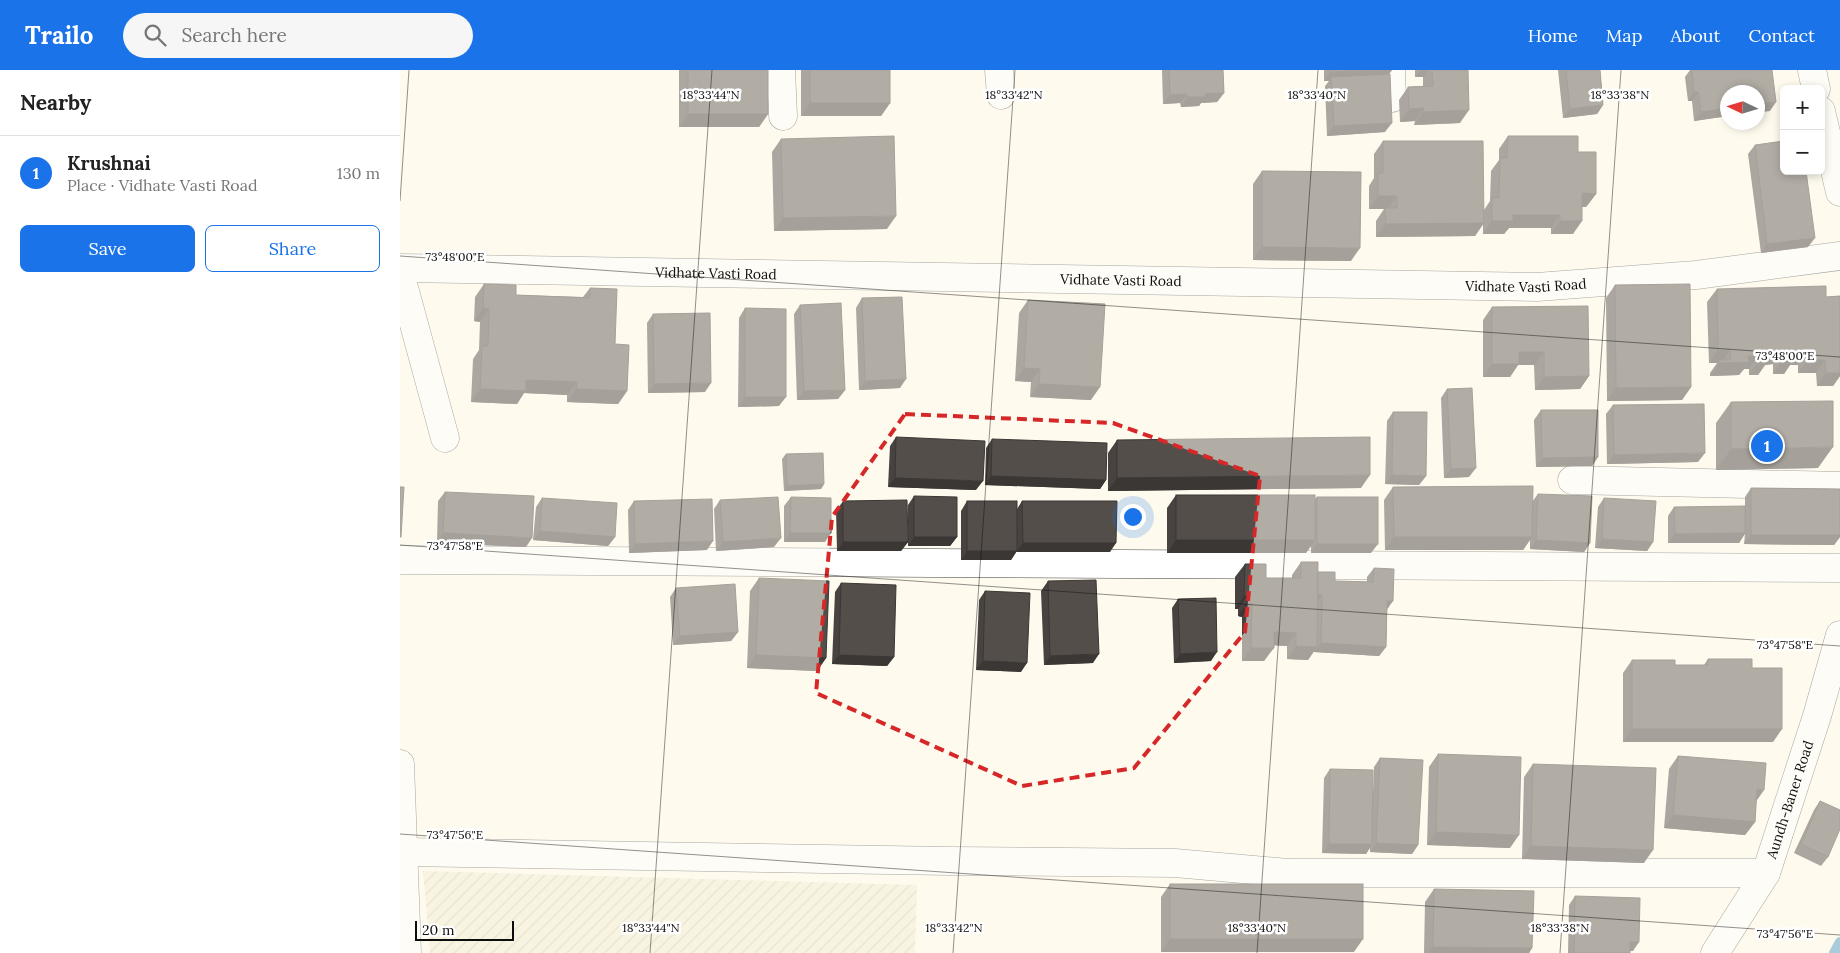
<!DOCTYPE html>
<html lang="en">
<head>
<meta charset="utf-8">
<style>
	body { margin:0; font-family:Lora,serif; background:#f6f6f6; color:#222 }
	.controls { position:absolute; right:15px; top:15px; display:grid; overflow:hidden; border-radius:8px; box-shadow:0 2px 8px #0003 }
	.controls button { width:45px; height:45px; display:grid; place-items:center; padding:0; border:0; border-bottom:1px solid #e0e0e0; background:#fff; color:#222; font:25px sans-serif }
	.compass { position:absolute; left:1320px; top:15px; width:45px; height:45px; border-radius:50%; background:#fff; box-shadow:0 2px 8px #0003; rotate:274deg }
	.scale { position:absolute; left:15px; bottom:12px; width:99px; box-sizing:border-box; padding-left:5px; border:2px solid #0d0d0d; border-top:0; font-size:14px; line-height:18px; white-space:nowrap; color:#0d0d0d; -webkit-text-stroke:4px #fff; paint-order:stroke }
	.you { position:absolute; left:732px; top:446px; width:18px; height:18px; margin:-12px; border:4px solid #fff; border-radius:50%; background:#1a73e8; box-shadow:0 0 0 8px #1a73e833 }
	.badge { display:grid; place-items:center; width:32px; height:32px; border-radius:50%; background:#1a73e8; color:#fff; font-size:16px; font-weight:700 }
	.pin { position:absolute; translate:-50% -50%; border:2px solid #fff; box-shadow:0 1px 5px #0006 }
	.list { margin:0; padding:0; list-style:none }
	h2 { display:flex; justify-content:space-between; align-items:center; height:65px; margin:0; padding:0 20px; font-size:21px }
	h2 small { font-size:16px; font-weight:400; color:#767676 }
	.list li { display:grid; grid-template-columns:32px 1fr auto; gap:15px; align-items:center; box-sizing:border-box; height:75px; padding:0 20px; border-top:1px solid #e0e0e0 }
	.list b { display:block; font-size:19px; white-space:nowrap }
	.list p { margin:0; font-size:16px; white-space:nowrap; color:#767676 }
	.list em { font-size:16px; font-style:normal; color:#767676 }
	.actions { display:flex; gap:10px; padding:15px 20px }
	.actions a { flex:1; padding:11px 0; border:1px solid #1a73e8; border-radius:8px; text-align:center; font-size:18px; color:#1a73e8 }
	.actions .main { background:#1a73e8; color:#fff }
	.icon { flex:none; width:28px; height:28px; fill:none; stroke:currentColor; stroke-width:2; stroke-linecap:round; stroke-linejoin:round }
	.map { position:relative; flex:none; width:1440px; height:883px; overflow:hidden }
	header { display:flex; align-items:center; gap:30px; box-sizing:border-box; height:70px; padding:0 25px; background:#1a73e8; color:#fff }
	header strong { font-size:24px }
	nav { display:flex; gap:28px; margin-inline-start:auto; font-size:18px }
	.search { width:350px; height:45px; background:#f6f6f6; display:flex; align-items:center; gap:12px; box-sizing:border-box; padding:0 18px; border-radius:28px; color:#767676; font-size:19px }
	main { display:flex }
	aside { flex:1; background:#fff }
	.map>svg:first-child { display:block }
	.farmland { fill:url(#farmland-furrows) }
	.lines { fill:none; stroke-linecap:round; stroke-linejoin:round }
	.stream { stroke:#4393c2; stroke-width:10 }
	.street-casing { stroke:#404040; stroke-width:29 }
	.street { stroke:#fff; stroke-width:28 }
	.wall { fill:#484340 }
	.shaded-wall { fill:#3b3734 }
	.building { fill:#544e4a; stroke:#3b3734 }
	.marked { fill:none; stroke:#d62828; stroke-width:4; stroke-dasharray:10 6; stroke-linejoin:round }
	.ticks { fill:none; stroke:#0d0d0d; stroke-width:1; stroke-opacity:0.45 }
	.labels { text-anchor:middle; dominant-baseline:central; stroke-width:5; stroke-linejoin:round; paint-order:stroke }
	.street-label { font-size:14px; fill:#0d0d0d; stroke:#fff }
	.ticks-label { font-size:12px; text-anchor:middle; fill:#0d0d0d; stroke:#fff; stroke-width:5; stroke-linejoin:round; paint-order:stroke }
</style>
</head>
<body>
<header>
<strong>Trailo</strong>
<div class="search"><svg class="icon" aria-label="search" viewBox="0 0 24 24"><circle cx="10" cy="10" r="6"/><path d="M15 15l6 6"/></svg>Search here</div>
<nav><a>Home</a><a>Map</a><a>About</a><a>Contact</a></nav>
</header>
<main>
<aside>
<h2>Nearby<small></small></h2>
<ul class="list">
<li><span class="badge">1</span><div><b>Krushnai</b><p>Place · Vidhate Vasti Road</p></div><em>130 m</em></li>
</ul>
<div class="actions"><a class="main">Save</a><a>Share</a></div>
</aside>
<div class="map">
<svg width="1440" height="883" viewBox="0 0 1440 883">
	<defs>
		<pattern id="farmland-furrows" width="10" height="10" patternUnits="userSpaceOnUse" patternTransform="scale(1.25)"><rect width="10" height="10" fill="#f1edd0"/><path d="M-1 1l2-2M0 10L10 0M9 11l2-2" fill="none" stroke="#cdcab1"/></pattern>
	</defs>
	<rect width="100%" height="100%" fill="#fefaee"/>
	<!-- farmland -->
	<path class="farmland" d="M23,801L517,815L515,883H30Z"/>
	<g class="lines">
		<!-- stream -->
		<path class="stream" d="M1434,883L1440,872"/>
		<defs>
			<g id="street">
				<path d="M381,0L383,46"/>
				<path d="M599,0L601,25"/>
				<path d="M991,0L992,28"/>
				<path d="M1412,0L1416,19"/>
				<path d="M1421,41L1440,122"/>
				<path id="s1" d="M0,198L1137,217L1296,205L1440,186"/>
				<path d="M0,203L45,368"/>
				<path d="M1172,410L1440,416"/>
				<path d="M0,490L1440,498"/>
				<path d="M0,694L7,883"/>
				<path d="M3,782L549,791L775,793L888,803H1366"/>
				<path id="s2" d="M1315,883L1366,803L1417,646L1440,565"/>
			</g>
		</defs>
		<!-- street casing -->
		<use href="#street" class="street-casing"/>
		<!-- street -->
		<use href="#street" class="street"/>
	</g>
	<!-- wall -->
	<g class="wall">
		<path d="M279,0H368V44L359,57H279Z"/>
		<path d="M401,0H490V33L481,46H401Z"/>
		<path d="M762,0H823L824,23L817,32L801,33L799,36L781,37L780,33L763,34Z"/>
		<path d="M924,0H992L989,4L985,62L927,66L925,16L929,11H924Z"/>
		<path d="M1015,0H1068L1060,53L1014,55L1015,51L1000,52L999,30L1008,17L1023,16V7H1015Z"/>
		<path d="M1158,0H1200L1203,35L1197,44L1163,48Z"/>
		<path d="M1290,0H1372L1370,41L1358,42V22H1328V46L1294,51L1292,31H1288L1285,7Z"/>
		<path d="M1108,66L1178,82L1196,124L1186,137H1182L1173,164H1151V158H1109L1104,164H1083V154L1075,166L976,167V151L984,139H969V116L974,108V84L983,71L1084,140L1090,131L1091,101L1099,90V79Z"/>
		<path d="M381,69L487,159L374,161L372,82Z"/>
		<path d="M1355,75L1408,177L1361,183L1348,84Z"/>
		<path d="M862,101L951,191L853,190V114Z"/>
		<path d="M84,214L116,225L183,227L190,218L215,274L227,321L218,334L167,332V325L124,323L117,334L71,332L73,289L79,280L80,252L74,251L75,227Z"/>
		<path d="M1215,215L1291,317L1282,330L1207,331L1206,228Z"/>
		<path d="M1317,219L1426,227L1440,226V306L1433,316H1417L1416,303H1398V295H1390L1384,304H1373V294L1365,295L1358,305H1349V299H1344L1339,305L1310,306V303L1317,293H1309L1307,232Z"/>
		<path d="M462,228L500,318L459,320L456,238Z"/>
		<path d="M628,230L691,330L630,327L631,312L615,311L619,243Z"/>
		<path d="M400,235L445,320L438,329L397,330L394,244Z"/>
		<path d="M1092,237L1189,306L1180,319L1135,320L1134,295H1118L1110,307H1083V250Z"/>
		<path d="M345,238L379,336L338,337L339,248Z"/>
		<path d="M253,244L305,322L248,323L247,253Z"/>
		<path d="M1047,319L1069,407L1044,408L1041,328Z"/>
		<path d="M1331,332L1418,398L1316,400V353Z"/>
		<path d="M1213,335L1298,392L1207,394L1206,344Z"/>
		<path d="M1141,340L1198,387L1192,396L1136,397L1134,350Z"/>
		<path d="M993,342L1026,406L1019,415L985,414L987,351Z"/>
		<path d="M496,367L576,420L488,417L490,376Z"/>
		<path d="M592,369L706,410L700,419L585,415L586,378Z"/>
		<path d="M717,370L961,418L708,421V383Z"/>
		<path d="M386,384L424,414L421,419L384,421L382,389Z"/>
		<path d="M993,417L1132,432L1138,424L1190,473L1184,482L1130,479V470L1123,480H985L984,430Z"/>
		<path d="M1351,418L1440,419V467L1434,475L1344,474L1345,464L1339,473H1268V446L1274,437L1345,448V427Z"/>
		<path d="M45,422L126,477L37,473L38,431Z"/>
		<path d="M776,425L915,429L917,427L971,483H911V476L906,483H767V438Z"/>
		<path d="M514,426L557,467L550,476H508V472L501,481H437L436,440L443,431L508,472V435Z"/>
		<path d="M391,427L425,472H384V436Z"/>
		<path d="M142,428L215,467L208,476L133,470L136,437Z"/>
		<path d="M1204,428L1253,472L1247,481L1195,478L1198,437Z"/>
		<path d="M320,430L374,477L316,481L314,439Z"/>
		<path d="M234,431L307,480L229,483L228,440Z"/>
		<path d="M567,431L617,439L622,431L710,482H616L611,490H561V441Z"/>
		<path d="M901,492L935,511L967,512V507L974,498L987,540L986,577L979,586L914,582V581L908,590L887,589V576L874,575L864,591H842V547L838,546V539H835V507L845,494L866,508H892V505Z"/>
		<path d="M359,508L426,588L417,601L347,598L350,521Z"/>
		<path d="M648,511L693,593L644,595L641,521Z"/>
		<path d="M441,513L494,587L487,596L432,594L435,522Z"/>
		<path d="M276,518L338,562L331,571L273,575L270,527Z"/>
		<path d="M585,521L621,602L576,600L579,530Z"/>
		<path d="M778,529L811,591L774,593L772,538Z"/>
		<path d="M1308,589L1352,598L1373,672H1223V603L1232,590L1275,595H1304Z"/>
		<path d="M1038,684L1110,778L1027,775L1029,697Z"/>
		<path d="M1278,686L1356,730L1355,752L1345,765L1264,758L1269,699Z"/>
		<path d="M980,688L1018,775L1012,784L970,782V778L966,784L922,783L924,708L930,699L973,722L974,697Z"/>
		<path d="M1133,694L1244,793L1122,789L1124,707Z"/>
		<path d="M1420,731L1428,787L1421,796L1394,783L1414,740Z"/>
		<path d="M770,814L954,882H761V827Z"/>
		<path d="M1034,819L1132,878L1129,883H1024L1025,832Z"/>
		<path d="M1175,826L1233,881H1230V883H1168L1169,835Z"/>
	</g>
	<!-- shaded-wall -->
	<g class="shaded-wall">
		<path d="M975,0H992L986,8L931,7L929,11H924L930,2Z"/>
		<path d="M1021,0H1028L1023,7H1015Z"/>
		<path d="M1294,22H1298L1292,31H1288Z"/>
		<path d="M824,23L817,32L801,33L799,36L781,37L787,27L805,24Z"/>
		<path d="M787,24L780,33L763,34L770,25Z"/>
		<path d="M1376,32L1370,41L1358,42V34Z"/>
		<path d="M410,33H490L481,46H401Z"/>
		<path d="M1203,35L1197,44L1163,48L1170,39Z"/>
		<path d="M1024,38L1015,51L1000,52L1009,39Z"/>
		<path d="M1328,38V46L1294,51L1301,42Z"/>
		<path d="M1069,40L1060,53L1014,55L1023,42Z"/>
		<path d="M288,44H368L359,57H279Z"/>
		<path d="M992,53L985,62L927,66L934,56Z"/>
		<path d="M1182,123L1196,124L1186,137L1173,136Z"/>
		<path d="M978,126H997L988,139H969Z"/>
		<path d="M1113,145H1160L1151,158H1109L1104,164H1083L1092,151Z"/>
		<path d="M496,146L487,159L374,161L383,148Z"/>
		<path d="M1160,151H1182L1173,164H1151Z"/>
		<path d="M1084,153L1075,166L976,167L986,154Z"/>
		<path d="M1415,168L1408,177L1361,183L1367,174Z"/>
		<path d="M862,177L960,178L951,191L853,190Z"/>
		<path d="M83,238L89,239L80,252L74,251Z"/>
		<path d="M1318,280H1330L1321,293L1319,290L1317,293H1309Z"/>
		<path d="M1382,281L1373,294L1365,295L1358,305H1349L1358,292L1367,282Z"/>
		<path d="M1119,282H1144L1134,295H1118L1110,307H1083L1092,294Z"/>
		<path d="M1407,282L1398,295H1390L1384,304H1373L1382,291L1392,283Z"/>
		<path d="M1348,286H1358L1349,299H1344L1339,305L1310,306L1319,293Z"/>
		<path d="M1408,290H1425L1416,303H1398Z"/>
		<path d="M624,298L640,299L631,312L615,311Z"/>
		<path d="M1426,303H1440V306L1433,316H1417Z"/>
		<path d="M1189,306L1180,319L1135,320L1144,307Z"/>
		<path d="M506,309L500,318L459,320L465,311Z"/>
		<path d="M126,310L177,312L167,325L124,323L117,334L71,332L80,319Z"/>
		<path d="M311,313L305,322L248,323L254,314Z"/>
		<path d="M639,314L700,317L691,330L630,327Z"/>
		<path d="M1291,317L1282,330L1207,331L1216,318Z"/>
		<path d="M176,319L227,321L218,334L167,332Z"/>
		<path d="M445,320L438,329L397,330L404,321Z"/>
		<path d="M345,327H386L379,336L338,337Z"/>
		<path d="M1433,377L1418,398L1316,400L1331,379Z"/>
		<path d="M1305,383L1298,392L1207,394L1214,385Z"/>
		<path d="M1198,387L1192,396L1136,397L1142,388Z"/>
		<path d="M1076,398L1069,407L1044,408L1051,399Z"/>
		<path d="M970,405L961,418L708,421L717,408Z"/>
		<path d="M992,405L1026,406L1019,415L985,414Z"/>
		<path d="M591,406L706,410L700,419L585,415Z"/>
		<path d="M495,408L583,411L576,420L488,417Z"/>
		<path d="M424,414L421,419L384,421L387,416Z"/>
		<path d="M140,461L215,467L208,476L133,470Z"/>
		<path d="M43,463L132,468L126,477L37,473Z"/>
		<path d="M390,463H431L425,472H384Z"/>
		<path d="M1345,463L1339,473H1268L1275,464Z"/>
		<path d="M1351,465H1440V467L1434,475L1344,474Z"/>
		<path d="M514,467H557L550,476H508Z"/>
		<path d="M994,467H1132L1123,480H985Z"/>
		<path d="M381,468L374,477L316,481L323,472Z"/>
		<path d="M1202,469L1253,472L1247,481L1195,478Z"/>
		<path d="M776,470H915L906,483H767Z"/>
		<path d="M1136,470L1190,473L1184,482L1130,479Z"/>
		<path d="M313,471L307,480L229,483L235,474Z"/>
		<path d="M443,472H508L501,481H437Z"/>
		<path d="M623,473H716L710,482H616Z"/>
		<path d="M917,474H978L971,483H911Z"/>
		<path d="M567,481H617L611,490H561Z"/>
		<path d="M916,525H922L916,534Z"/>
		<path d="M844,526H847L838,539H835Z"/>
		<path d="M987,531H993L986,541Z"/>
		<path d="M847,533L852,534L842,547L838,546Z"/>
		<path d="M338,562L331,571L273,575L280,566Z"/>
		<path d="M874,562L896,563L887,576L864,575Z"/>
		<path d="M921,573L986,577L979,586L914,582Z"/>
		<path d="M896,576L917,577L908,590L887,589Z"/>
		<path d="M851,578H874L864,591H842Z"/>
		<path d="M817,582L811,591L774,593L780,584Z"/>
		<path d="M699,584L693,593L644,595L650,586Z"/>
		<path d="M356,585L426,588L417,601L347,598Z"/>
		<path d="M439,585L494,587L487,596L432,594Z"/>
		<path d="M583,591L627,593L621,602L576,600Z"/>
		<path d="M1232,659H1382L1373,672H1223Z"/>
		<path d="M1357,719L1364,720L1355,733Z"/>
		<path d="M1273,745L1355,752L1345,765L1264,758Z"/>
		<path d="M1036,762L1119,765L1110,778L1027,775Z"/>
		<path d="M976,773L1018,775L1012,784L970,782Z"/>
		<path d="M929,774H972L966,784L922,783Z"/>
		<path d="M1131,776L1253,780L1244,793L1122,789Z"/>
		<path d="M770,869H963L954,882H761Z"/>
		<path d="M1230,872H1239L1233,881H1223Z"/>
		<path d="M1033,877L1132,878L1129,883H1028Z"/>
	</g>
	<!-- building -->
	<g class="building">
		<rect x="288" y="0" width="80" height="44"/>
		<rect x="410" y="0" width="80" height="33"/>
		<path d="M769,0H823L824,23L805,24V27H787V24L770,25Z"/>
		<path d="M930,0H975L930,2Z"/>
		<path d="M1032,0H1068L1069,40L1023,42L1024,38L1009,39L1008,17L1033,16Z"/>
		<path d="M1166,0H1200L1203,35L1170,39Z"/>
		<path d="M1292,0H1372L1376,32L1358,34V22H1328V38L1301,42L1298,22H1294Z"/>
		<path d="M990,4L992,53L934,56L931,7Z"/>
		<path d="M494,66L496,146L383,148L381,69Z"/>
		<path d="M1108,66H1178V82H1196V124L1182,123V151H1160V145H1113V151H1092V128H1099L1100,88H1107Z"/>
		<path d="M983,71H1083L1084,153L986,154L985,138H997V126H978V103H983Z"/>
		<path d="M1384,71V101H1406L1415,168L1367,174L1355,75Z"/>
		<path d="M862,101L961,102L960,178L862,177Z"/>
		<path d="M84,214L116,215V225L190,228V218L217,219L215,274L229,275L227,321L176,319L177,312L126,310V321L80,319L82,276H88L89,239L83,238Z"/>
		<path d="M1290,214L1291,317L1216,318L1215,215Z"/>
		<path d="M1426,216V227L1440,226V303H1426L1425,290H1408L1407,282L1392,283L1393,291H1382V281L1367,282V292H1358V286H1348L1349,292L1319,293V290H1331L1330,280H1318L1317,219Z"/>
		<path d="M502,227L506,309L465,311L462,228Z"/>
		<path d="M628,230L705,234L700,317L639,314L640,299L624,298Z"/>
		<path d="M441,233L445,320L404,321L400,235Z"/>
		<path d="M1188,236L1189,306L1144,307V282H1119V294H1092V237Z"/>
		<path d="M345,238L386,239V327H345Z"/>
		<path d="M310,243L311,313L254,314L253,244Z"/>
		<path d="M1072,318L1076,398L1051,399L1047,319Z"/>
		<path d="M1433,331V377L1331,379V332Z"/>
		<path d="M1304,334L1305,383L1214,385L1213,335Z"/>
		<path d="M1141,340H1198V387L1142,388Z"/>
		<path d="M993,342H1027L1026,406L992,405Z"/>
		<path d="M496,367L585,371L583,411L495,408Z"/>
		<path d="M970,367V405L717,408V370Z"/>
		<path d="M592,369L707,373L706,410L591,406Z"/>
		<path d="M423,383L424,414L387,416L386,384Z"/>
		<path d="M1133,416L1132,467H994L993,417Z"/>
		<path d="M0,417H4L1,467H0Z"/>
		<path d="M1351,418L1440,419V465H1351Z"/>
		<path d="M45,422L134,426L132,468L43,463Z"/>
		<path d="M1138,424L1192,426L1190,473L1136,470Z"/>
		<rect x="776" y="425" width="139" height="45"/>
		<path d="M514,426L557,427V467H514Z"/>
		<path d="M378,427L381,468L323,472L320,430Z"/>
		<path d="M391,427L431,428V463H390Z"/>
		<rect x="917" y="427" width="61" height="47"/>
		<path d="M142,428L217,433L215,467L140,461Z"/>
		<path d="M1204,428L1256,431L1253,472L1202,469Z"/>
		<path d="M312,429L313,471L235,474L234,431Z"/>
		<path d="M507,430L508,472H443V431Z"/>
		<rect x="567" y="431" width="50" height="50"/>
		<path d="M622,431H717L716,473H623Z"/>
		<path d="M1345,436V463L1275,464L1274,437Z"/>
		<path d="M901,492H918L917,577L896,576V563L874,562V578H851L852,534L847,533V526H844L845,494H866V508H901Z"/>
		<path d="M974,498L994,499L993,531H987L986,577L921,573L922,525H918V502H935V511L973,512Z"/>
		<path d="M359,508L429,511L426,588L356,585Z"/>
		<path d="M696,510L699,584L650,586L648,511Z"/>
		<path d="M441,513L496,515L494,587L439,585Z"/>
		<path d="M335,514L338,562L280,566L276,518Z"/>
		<path d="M585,521L630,523L627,593L583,591Z"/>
		<path d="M816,528L817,582L780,584L778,529Z"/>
		<path d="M1308,589H1352V598H1382V659H1232V590H1275V595H1308Z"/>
		<path d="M1038,684L1121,687L1119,765L1036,762Z"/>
		<path d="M1278,686L1366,693L1364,720L1357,719L1355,752L1273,745Z"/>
		<path d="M980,688L1023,690L1018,775L976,773Z"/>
		<path d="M1133,694L1256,698L1253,780L1131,776Z"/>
		<path d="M930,699L973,700L972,774H929Z"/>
		<path d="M1420,731L1440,740V759L1428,787L1401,774Z"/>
		<rect x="770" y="814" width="193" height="55"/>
		<path d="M1034,819L1134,821L1132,878L1033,877Z"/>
		<path d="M1175,826L1240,828L1239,872H1230V883H1174Z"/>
	</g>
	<!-- marked area -->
	<path d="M0 0H1440V883H0ZM505,344L713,353L860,406L845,562L734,698L622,716L416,623L432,447Z" fill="#fefaee" fill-opacity=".55" fill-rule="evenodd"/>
	<path class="marked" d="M505,344L713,353L860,406L845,562L734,698L622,716L416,623L432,447Z"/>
	<!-- ticks -->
	<path class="ticks" d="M0,131L9,0M0,186L1440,287M0,475L1440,576M0,764L1440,865M250,883L312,0M553,883L615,0M857,883L918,0M1160,883L1221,0"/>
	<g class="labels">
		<!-- street labels -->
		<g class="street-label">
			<text stroke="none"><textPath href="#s1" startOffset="316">Vidhate Vasti Road</textPath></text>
			<text stroke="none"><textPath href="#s1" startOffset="721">Vidhate Vasti Road</textPath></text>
			<text stroke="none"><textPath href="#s1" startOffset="1126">Vidhate Vasti Road</textPath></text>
			<text stroke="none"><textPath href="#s2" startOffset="172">Aundh-Baner Road</textPath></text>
		</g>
	</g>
	<g class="ticks-label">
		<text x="311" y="29">18°33'44"N</text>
		<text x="614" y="29">18°33'42"N</text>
		<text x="917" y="29">18°33'40"N</text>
		<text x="1220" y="29">18°33'38"N</text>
		<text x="55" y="191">73°48'00"E</text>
		<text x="1385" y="290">73°48'00"E</text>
		<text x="55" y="480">73°47'58"E</text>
		<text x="1385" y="579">73°47'58"E</text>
		<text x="55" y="769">73°47'56"E</text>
		<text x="251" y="862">18°33'44"N</text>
		<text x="554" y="862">18°33'42"N</text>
		<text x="857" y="862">18°33'40"N</text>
		<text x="1160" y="862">18°33'38"N</text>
		<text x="1385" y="868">73°47'56"E</text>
	</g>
</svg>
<div class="controls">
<button>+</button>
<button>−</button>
</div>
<svg class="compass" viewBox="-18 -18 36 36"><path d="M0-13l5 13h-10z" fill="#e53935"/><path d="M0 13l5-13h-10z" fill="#767676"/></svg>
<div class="scale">20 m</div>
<div class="you"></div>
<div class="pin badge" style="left:1367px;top:376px">1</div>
</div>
</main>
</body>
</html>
